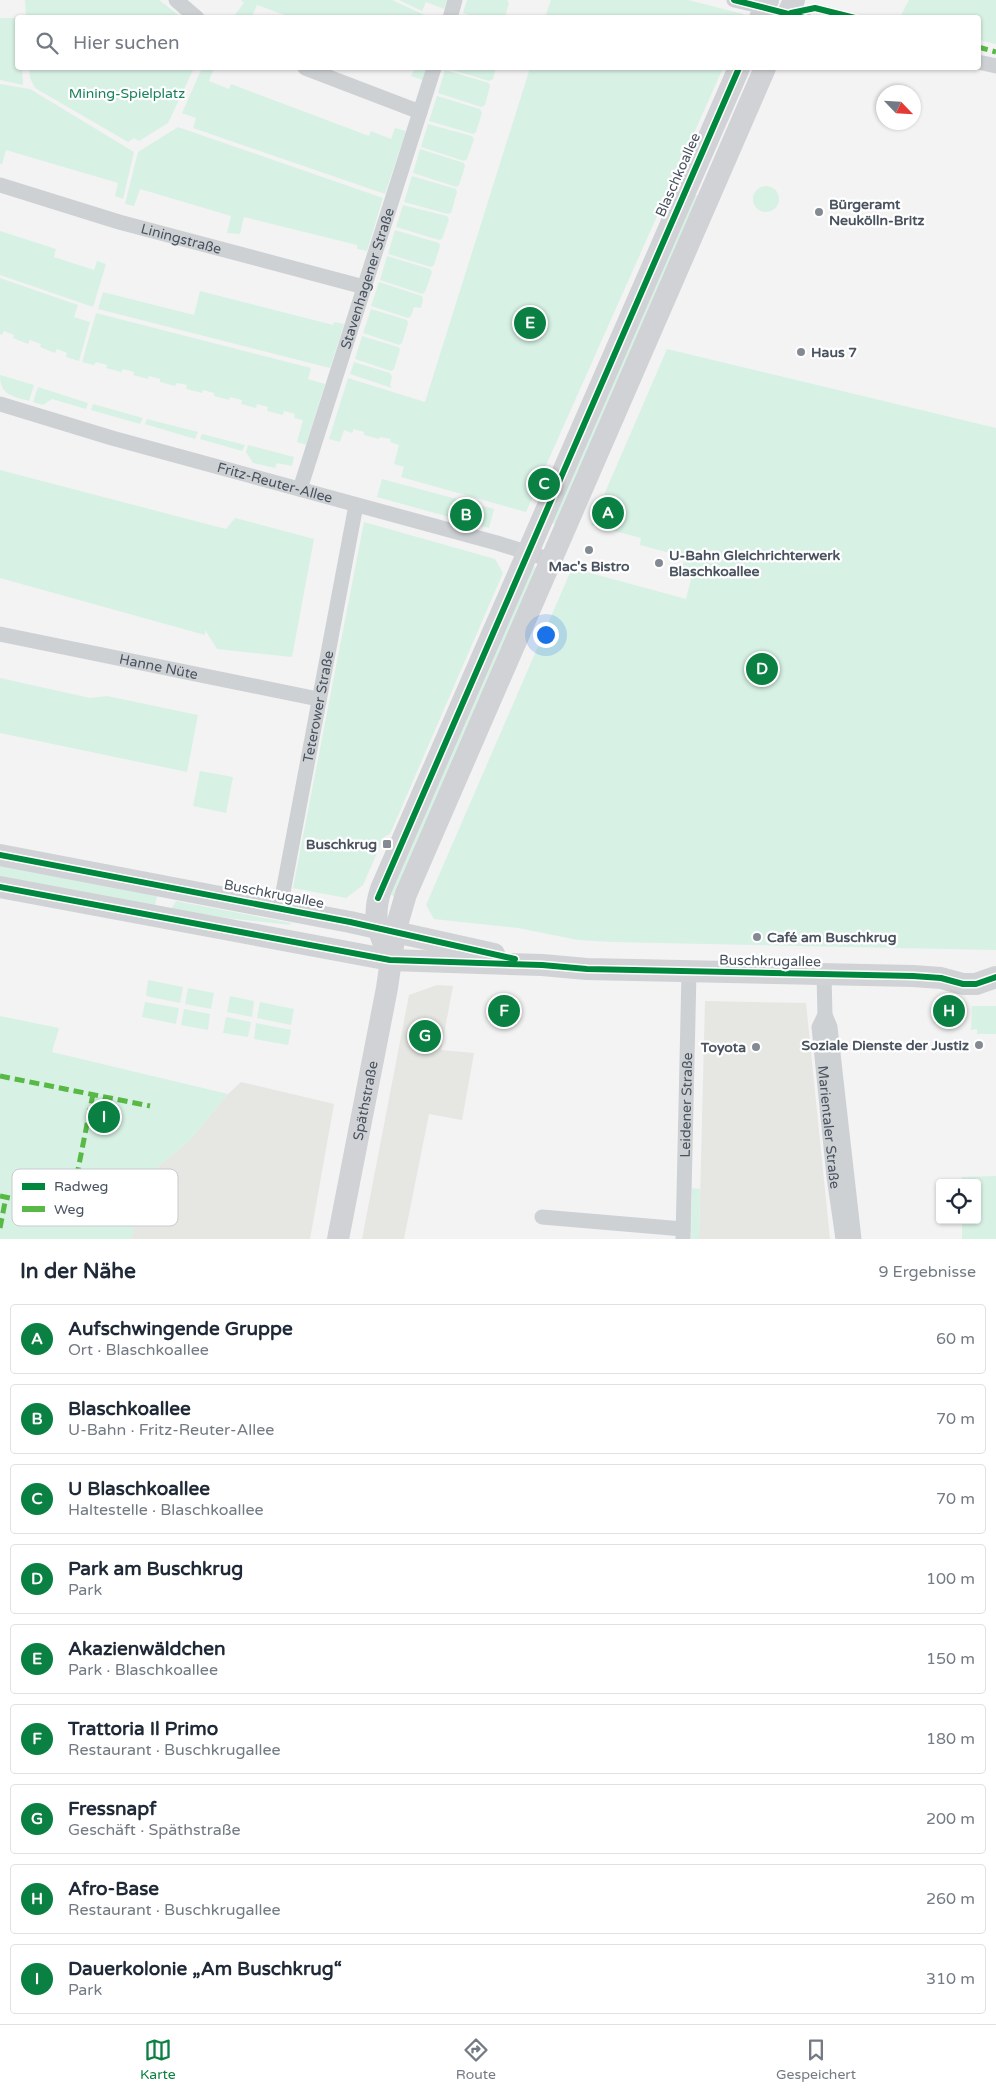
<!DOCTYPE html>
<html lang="de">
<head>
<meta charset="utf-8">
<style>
	body { margin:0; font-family:"Varela Round",sans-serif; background:#f6f6f7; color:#1f2937 }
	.controls { position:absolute; right:15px; bottom:15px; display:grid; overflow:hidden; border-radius:5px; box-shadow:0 1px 4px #0004 }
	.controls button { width:45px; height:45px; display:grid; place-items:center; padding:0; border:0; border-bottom:1px solid #e0e1e3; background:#fff; color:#1f2937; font:25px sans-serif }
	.compass { position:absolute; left:876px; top:85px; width:45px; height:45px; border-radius:50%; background:#fff; box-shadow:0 1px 4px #0004; rotate:115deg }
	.you { position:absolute; left:545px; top:634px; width:18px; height:18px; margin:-12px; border:4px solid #fff; border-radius:50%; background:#1a73e8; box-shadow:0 0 0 8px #1a73e833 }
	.badge { display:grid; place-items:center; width:32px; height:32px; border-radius:50%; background:#0b8043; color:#fff; font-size:16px; font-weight:700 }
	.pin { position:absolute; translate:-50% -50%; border:2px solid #fff; box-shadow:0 1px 5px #0006 }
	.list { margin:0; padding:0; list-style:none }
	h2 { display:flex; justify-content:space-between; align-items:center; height:65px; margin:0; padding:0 20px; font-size:21px }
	h2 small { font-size:16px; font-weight:400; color:#747a83 }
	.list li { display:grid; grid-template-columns:32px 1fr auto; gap:15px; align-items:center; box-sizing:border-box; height:70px; margin:0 10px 10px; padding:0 10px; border:1px solid #e0e1e3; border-radius:5px }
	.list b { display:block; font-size:19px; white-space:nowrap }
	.list p { margin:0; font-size:16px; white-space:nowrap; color:#747a83 }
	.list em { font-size:16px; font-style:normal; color:#747a83 }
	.icon { flex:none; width:28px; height:28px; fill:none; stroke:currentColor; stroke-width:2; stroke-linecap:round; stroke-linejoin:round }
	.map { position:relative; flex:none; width:996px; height:1239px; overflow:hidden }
	.search { position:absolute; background:#fff; box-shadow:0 1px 4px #0004; left:15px; right:15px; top:15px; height:55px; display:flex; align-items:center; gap:12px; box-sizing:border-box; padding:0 18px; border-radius:5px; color:#747a83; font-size:19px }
	.sheet { height:785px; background:#fff }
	nav { display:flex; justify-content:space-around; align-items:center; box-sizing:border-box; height:70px; border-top:1px solid #e0e1e3; background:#fff; font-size:14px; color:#747a83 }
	nav a { display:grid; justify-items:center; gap:2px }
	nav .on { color:#0b8043 }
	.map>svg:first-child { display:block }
	.commercial { fill:#e6e6e2 }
	.green { fill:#d8f1e5 }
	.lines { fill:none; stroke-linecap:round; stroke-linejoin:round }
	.minor { stroke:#ced1d4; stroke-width:15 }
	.secondary { stroke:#d0d2d5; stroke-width:22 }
	.quiet { stroke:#58b947; stroke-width:5; stroke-dasharray:10 5; stroke-linecap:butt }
	.cycleway-casing { stroke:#fff; stroke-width:9 }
	.cycleway { stroke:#00873e; stroke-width:6 }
	.poi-dot { fill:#848a93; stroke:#fff; stroke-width:2 }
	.labels { text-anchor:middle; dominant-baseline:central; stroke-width:4.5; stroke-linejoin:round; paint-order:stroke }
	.park-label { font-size:14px; fill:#19825c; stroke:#fff }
	.street-label { font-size:14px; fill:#49525f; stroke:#fff }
	.poi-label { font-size:14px; font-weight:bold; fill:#49525f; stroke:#fff; text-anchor:start }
	.key { fill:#fff; stroke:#c8cbcf; stroke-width:1 }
	.key-label { font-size:14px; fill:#49525f }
</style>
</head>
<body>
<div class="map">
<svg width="996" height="1239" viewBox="0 0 996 1239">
	<rect width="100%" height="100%" fill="#f3f3f3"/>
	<!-- commercial -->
	<g class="commercial">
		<path d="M437,985L453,986L441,1050L474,1053L462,1120L429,1114L404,1239H362L409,995Z"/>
		<path d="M705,1001L806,1003L830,1239H699Z"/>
		<path d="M241,1082L334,1104L310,1239H131L140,1201L148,1175L189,1141L228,1094Z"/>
	</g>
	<!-- green -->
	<g class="green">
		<path d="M25,0H159L181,17H26Z"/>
		<path d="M241,0H392L429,17H290L257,5L252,17H233L244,3Z"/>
		<path d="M399,0H447L444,9L426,2L422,11Z"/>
		<path d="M467,0H507L509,3L505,17H476L463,13Z"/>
		<path d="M551,0H688L743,14L745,17H545Z"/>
		<path d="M909,0H996V44L979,40L978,18L900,17Z"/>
		<path d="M0,18H17L18,68H22L23,85L0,80Z"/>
		<path d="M29,68H194L168,123L139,141L134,138L128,142L35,88L30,78Z"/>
		<path d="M202,68H214L209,81L229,89L231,84L369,136L371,131L391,139L395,128L406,131L385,194L193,128L196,118L182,113Z"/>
		<path d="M407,68H427L423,80L411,76L414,70Z"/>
		<path d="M446,68H496L493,79L489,81Z"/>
		<path d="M530,68H723L544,470L540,469L536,476L541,479L526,512L401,477L404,467L394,464L399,445L390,442L391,439L380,437L379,439L364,435V432L354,429L352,433L344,430L340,442L329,439L348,378L425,402Z"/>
		<path d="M445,70L489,83L490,86L485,105L481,107L438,93Z"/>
		<path d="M0,84L30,89L134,152L123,199L115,196L118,183L16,153L6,150L2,164H0Z"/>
		<path d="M437,96L480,109L482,113L476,132L473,134L429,121Z"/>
		<path d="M428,124L472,136L474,139L467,159L464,161L421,147Z"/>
		<path d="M178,127L383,198L367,251L357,249V245L244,217L240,234L227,233L231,216L140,189L134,206L125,204L138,152Z"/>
		<path d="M420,149L464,163L465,166L459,185L456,187L413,173Z"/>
		<path d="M412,176L456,189L457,192L451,213L448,214L404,202Z"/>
		<circle cx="766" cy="199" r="13"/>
		<path d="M692,193L701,197L559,525L548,522Z"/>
		<path d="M403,205L447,216L449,219L442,239L439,240L396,227Z"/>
		<path d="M395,230L439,243L440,246L434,265L431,267L388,254Z"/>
		<path d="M0,231L56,249L54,257L94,270L97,261L106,264L93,307L0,275Z"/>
		<path d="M387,256L430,269L432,272L425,292L422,294L380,280Z"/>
		<path d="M0,278L78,305L74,317L90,322L79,361L66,357L67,353L57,349L55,353L40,347L41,344L30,340L28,344L13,338L14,335L4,331L2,335L0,334Z"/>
		<path d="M379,282L422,296L423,299L421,308L414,307L411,316L408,318L371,306Z"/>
		<path d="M200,291L333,325L334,322L344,324L330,368L98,309L103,292L194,315Z"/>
		<path d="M371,309L407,320L408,323L402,343L399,345L363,333Z"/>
		<path d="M96,313L311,368L308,379L325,384L306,445L297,442L303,420L294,418L295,414L284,411L283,415L267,411L268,407L257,404L256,408L241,404L242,400L230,397L229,400L214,396V393L203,390L202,393L186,389L187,385L177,383L175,386L160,382V379L149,376L148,379L133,375L134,372L123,369L121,372L106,368L107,365L96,362L94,365L82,362Z"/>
		<path d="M362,336L398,347L400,349L394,369L391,371L355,359Z"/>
		<path d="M667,349L996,428V950L612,942L578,940L518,928L434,919L426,905L572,568L686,599L692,575L681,572L685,557L640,545L641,538L591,525Z"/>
		<path d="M354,362L390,373L392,377L390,385L392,388L350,374Z"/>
		<path d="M0,375L34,385L29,401C12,396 0,395 0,375Z"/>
		<path d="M38,387L88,403L86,409L52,399L43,405L33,402Z"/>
		<path d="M93,404L143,418L140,424L91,410Z"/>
		<path d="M147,419L198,432L195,439L145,424Z"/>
		<path d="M202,434L245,445L242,451L200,439Z"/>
		<path d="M248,445L294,457L292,466L277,463L275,468L253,463L246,452Z"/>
		<path d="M0,470L226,529L235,518L314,539L292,657L217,649L205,630V635L0,578Z"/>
		<path d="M382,479L494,509L489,528L377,497Z"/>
		<path d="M364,522L495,559L503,573L390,834L384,837L363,885L346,898L293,888Z"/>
		<path d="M533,566L538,569L395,897L391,895V892Z"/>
		<path d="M0,678L90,698L107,696L198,715L187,772L0,733Z"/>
		<path d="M200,771L233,777L226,813L193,806Z"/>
		<path d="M0,864L157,896L154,911L0,882Z"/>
		<path d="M176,901L291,923L290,925L226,918L171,909Z"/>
		<path d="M148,980L183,987L180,1003L146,996Z"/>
		<path d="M188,988L214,993L211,1009L185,1004Z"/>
		<path d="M230,996L254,1001L252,1017L227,1012Z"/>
		<path d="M145,1002L179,1008L176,1024L142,1017Z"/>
		<path d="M260,1002L294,1009L291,1025L257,1018Z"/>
		<path d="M972,1006H996V1034H977V1029L971,1030Z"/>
		<path d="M184,1009L210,1014L208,1030L181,1025Z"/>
		<path d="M0,1016L59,1028L52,1052L228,1094L189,1141L148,1175L131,1239H0Z"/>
		<path d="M226,1017L251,1022L248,1037L223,1033Z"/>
		<path d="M256,1023L291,1030L288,1045L254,1039Z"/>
		<path d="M996,1176V1239H962V1220H977V1183H962V1177Z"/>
		<path d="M692,1188L700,1189L699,1239H691Z"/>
	</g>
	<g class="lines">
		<!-- minor -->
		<g class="minor">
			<path d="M176,0L197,18"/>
			<path d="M734,0L765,7"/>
			<path d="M788,13L804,18"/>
			<path d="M450,18L455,0"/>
			<path d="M978,62L996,66"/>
			<path d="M305,68L420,112"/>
			<path id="s1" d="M0,185L119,222L364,287"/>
			<path id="s2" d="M0,404L112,438L497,543L551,560"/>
			<path id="s3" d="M300,489L434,68"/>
			<path id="s4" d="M0,634L318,699"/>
			<path id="s5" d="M280,908L356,505"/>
			<path d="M824,975L825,1015L830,1027L854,1239"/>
			<path id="s6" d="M825,1015L819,1027L834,1177L843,1239"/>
			<path d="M542,1217L683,1229"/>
			<path id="s7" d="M683,1239L689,972"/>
		</g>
		<!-- secondary -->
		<g class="secondary">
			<path d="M760,18L768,0"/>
			<path d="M786,18L794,0"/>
			<path d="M0,855L350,922L494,954"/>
			<path d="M0,887L390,960L542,965L587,969L913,976L941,978L963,984H976L996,977"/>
			<path d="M390,959C379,932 371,919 381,889L739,68"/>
			<path id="s8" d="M338,1239L387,988L395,932L406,894L765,68"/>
		</g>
		<!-- quiet -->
		<g class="quiet">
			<path d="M978,47L996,52"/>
			<path d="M0,1076L150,1106"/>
			<path d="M0,1196L70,1210L93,1094"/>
			<path d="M0,1228L6,1197"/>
		</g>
		<defs>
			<g id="cycleway">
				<path d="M734,0L804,18"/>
				<path d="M791,13L815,8L855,18"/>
				<path d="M0,855L350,922L515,959"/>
				<path d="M0,887L390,960L542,965L587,969L913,976L941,978L963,984H976L996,977"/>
				<path d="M378,898L739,68"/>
			</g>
		</defs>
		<!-- cycleway casing -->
		<use href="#cycleway" class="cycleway-casing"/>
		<!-- cycleway -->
		<use href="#cycleway" class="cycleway"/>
	</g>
	<!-- markers -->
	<g class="poi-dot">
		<circle cx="819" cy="212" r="5"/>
		<circle cx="801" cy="352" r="5"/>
		<circle cx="589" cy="550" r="5"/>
		<circle cx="659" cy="563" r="5"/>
		<rect x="382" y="839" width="10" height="10" rx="2.5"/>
		<circle cx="757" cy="937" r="5"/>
		<circle cx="979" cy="1045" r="5"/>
		<circle cx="756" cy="1047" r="5"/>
	</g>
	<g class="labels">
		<!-- park labels -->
		<g class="park-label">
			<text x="127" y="93">Mining-Spielplatz</text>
		</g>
		<!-- street labels -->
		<g class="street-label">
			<text transform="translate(678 175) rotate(-66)">Blaschkoallee</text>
			<text stroke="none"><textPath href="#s1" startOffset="189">Liningstraße</textPath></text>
			<text stroke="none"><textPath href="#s3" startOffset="221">Stavenhagener Straße</textPath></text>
			<text stroke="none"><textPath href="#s2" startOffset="286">Fritz-Reuter-Allee</textPath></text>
			<text stroke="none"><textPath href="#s4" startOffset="162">Hanne Nüte</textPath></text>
			<text stroke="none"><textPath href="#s5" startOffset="205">Teterower Straße</textPath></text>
			<text transform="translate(274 894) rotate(11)">Buschkrugallee</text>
			<text transform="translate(770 961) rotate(1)">Buschkrugallee</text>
			<text stroke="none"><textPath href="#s8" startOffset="141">Späthstraße</textPath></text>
			<text stroke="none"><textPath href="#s7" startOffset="134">Leidener Straße</textPath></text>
			<text stroke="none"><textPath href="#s6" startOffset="114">Marientaler Straße</textPath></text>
		</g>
		<!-- poi labels -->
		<g class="poi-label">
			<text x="829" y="204">Bürgeramt<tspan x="829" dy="16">Neukölln-Britz</tspan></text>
			<text x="811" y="352">Haus 7</text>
			<text x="669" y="555">U-Bahn Gleichrichterwerk<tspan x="669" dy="16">Blaschkoallee</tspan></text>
			<text x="589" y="566" text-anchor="middle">Mac's Bistro</text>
			<text x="377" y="844" text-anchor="end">Buschkrug</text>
			<text x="767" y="937">Café am Buschkrug</text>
			<text x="969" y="1045" text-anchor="end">Soziale Dienste der Justiz</text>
			<text x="746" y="1047" text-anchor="end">Toyota</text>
		</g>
	</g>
	<!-- legend -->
	<rect x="12" y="1169" width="166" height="57" rx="8" class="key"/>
	<rect x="22" y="1183" width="23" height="7" fill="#00873e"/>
	<rect x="22" y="1206" width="23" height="6" fill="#58b947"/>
	<g class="key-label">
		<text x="54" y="1191">Radweg</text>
		<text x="54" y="1214">Weg</text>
	</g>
</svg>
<div class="controls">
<button><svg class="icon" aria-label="locate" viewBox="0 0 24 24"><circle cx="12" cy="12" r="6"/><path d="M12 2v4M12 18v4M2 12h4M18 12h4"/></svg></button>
</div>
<svg class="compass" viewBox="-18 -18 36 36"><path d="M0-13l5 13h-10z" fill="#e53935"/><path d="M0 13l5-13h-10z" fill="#747a83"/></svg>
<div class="you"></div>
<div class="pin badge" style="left:608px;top:513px">A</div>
<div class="pin badge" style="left:466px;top:515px">B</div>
<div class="pin badge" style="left:544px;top:484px">C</div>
<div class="pin badge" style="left:762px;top:669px">D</div>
<div class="pin badge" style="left:530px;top:323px">E</div>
<div class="pin badge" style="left:504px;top:1011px">F</div>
<div class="pin badge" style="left:425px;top:1036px">G</div>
<div class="pin badge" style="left:949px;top:1011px">H</div>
<div class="pin badge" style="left:104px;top:1117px">I</div>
<div class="search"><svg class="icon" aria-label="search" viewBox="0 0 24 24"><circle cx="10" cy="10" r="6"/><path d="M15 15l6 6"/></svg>Hier suchen</div>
</div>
<section class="sheet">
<h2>In der Nähe<small>9 Ergebnisse</small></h2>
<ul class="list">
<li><span class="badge">A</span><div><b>Aufschwingende Gruppe</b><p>Ort · Blaschkoallee</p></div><em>60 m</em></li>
<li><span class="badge">B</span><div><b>Blaschkoallee</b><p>U-Bahn · Fritz-Reuter-Allee</p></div><em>70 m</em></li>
<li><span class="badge">C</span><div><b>U Blaschkoallee</b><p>Haltestelle · Blaschkoallee</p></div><em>70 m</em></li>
<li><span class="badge">D</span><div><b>Park am Buschkrug</b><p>Park</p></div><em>100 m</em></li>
<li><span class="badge">E</span><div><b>Akazienwäldchen</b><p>Park · Blaschkoallee</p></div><em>150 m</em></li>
<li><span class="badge">F</span><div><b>Trattoria Il Primo</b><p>Restaurant · Buschkrugallee</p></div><em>180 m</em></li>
<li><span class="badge">G</span><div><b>Fressnapf</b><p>Geschäft · Späthstraße</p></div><em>200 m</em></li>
<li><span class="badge">H</span><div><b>Afro-Base</b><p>Restaurant · Buschkrugallee</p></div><em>260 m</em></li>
<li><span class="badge">I</span><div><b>Dauerkolonie „Am Buschkrug“</b><p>Park</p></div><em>310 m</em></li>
</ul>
</section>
<nav>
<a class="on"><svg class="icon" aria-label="map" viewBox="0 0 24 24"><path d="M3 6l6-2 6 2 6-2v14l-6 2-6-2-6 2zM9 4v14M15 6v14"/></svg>Karte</a>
<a><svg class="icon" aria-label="directions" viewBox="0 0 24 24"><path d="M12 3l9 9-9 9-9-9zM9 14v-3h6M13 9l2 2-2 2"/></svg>Route</a>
<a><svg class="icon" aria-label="saved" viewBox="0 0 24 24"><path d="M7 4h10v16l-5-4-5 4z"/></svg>Gespeichert</a>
</nav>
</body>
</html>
